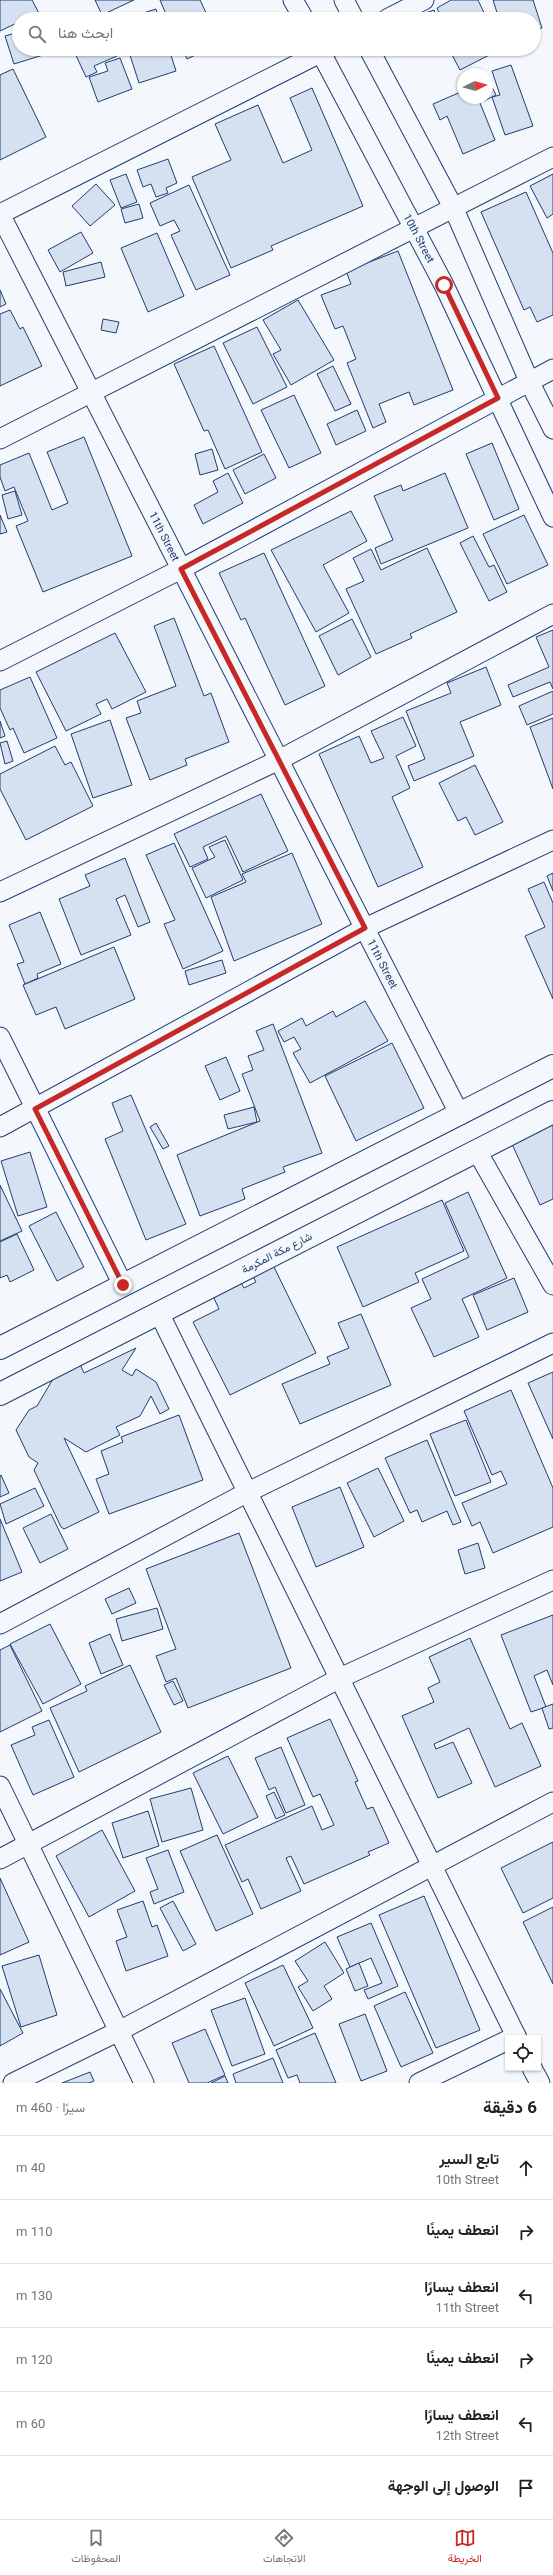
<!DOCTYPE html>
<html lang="ar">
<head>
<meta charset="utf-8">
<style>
	body { margin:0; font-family:Roboto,Vazirmatn,sans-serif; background:#f2f2f2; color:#222; direction:rtl }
	.controls { position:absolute; right:12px; bottom:12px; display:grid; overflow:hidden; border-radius:0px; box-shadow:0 1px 3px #0004 }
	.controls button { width:36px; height:36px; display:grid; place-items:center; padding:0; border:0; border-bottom:1px solid #e0e0e0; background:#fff; color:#222; font:20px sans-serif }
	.compass { position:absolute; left:457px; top:68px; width:36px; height:36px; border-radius:50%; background:#fff; box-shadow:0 1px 3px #0004; rotate:84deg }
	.stop { position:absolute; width:12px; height:12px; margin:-9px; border:3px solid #c62828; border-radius:50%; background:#fff }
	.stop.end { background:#c62828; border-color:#fff; box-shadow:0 1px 4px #0008 }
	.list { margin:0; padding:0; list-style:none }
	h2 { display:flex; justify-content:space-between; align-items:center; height:52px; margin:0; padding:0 16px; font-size:17px }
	h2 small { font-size:13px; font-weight:400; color:#767676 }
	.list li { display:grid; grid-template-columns:26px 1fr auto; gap:12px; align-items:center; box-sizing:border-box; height:64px; padding:0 16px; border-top:1px solid #e0e0e0 }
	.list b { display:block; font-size:15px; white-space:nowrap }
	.list p { margin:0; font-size:13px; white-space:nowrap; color:#767676 }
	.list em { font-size:13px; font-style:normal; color:#767676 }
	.icon { flex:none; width:22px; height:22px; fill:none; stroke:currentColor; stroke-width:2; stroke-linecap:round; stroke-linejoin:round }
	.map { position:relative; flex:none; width:553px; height:2083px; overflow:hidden; direction:ltr }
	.search { position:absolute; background:#fff; box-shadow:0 1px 3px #0004; left:12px; right:12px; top:12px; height:44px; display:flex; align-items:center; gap:10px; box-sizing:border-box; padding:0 14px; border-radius:22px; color:#767676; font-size:15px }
	.sheet { height:436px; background:#fff }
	nav { display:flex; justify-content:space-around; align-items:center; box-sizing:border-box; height:56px; border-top:1px solid #e0e0e0; background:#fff; font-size:11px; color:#767676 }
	nav a { display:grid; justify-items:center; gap:2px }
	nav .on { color:#c62828 }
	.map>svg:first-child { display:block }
	.building { fill:#d5e0f0; stroke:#1d3f73 }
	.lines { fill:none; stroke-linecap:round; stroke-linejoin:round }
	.street-casing { stroke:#1d3f73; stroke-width:21 }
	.secondary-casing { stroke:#1d3f73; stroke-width:24 }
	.street { stroke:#f4f7fb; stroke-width:19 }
	.secondary { stroke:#f4f7fb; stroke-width:22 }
	.route { stroke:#c62828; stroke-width:5 }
	.labels { text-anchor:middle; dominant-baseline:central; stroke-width:3; stroke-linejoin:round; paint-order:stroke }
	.street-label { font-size:11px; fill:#1d3f73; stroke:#f4f7fb }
</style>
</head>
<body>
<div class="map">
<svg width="553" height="2083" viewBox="0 0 553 2083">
	<rect width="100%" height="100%" fill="#f4f7fb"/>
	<!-- building -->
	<g class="building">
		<path d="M0,0H32L42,19H19V22L0,31Z"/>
		<path d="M95,0H134L102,15Z"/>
		<path d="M160,0H200L209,19H168Z"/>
		<path d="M451,0H478L487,19H442L437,8Z"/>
		<path d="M493,0H533L542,28L534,31V19H499Z"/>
		<path d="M156,9L159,19H124Z"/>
		<path d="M434,10L437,19H422L420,15Z"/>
		<path d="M19,32V49H55L56,51L14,64L5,36Z"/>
		<path d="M73,49H114L117,56L94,66L97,72L86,77Z"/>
		<path d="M128,49H169L176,71L139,83Z"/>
		<path d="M182,49H208L187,59Z"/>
		<path d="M427,49H447L428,53Z"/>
		<path d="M449,49H501L460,70Z"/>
		<path d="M120,58L132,89L98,102L89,77L108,71L105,63Z"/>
		<path d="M511,65L533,126L505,135L492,97L500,95L492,71Z"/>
		<path d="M13,69L46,137L0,160V75Z"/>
		<path d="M487,77L496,95L484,101L483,98H487Z"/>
		<path d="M312,88L363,206L271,246L273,250L231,268L192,177L231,160L215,124L258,105L283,163L312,150L290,98Z"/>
		<path d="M463,91V98H478L495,140L463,154L447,116L440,120L433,104Z"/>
		<path d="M168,159L177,183L166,188L168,193L156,197L151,184L143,187L137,170Z"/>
		<path d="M126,174L137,202L121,208L110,180Z"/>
		<path d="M553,174V214L547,218L530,186Z"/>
		<path d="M96,184L115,205L90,226L72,206Z"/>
		<path d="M189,185L230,275L196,290L171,235L180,231L174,220L160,226L150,203Z"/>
		<path d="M526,192L553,253V315L537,322L530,307L524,310L481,212Z"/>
		<path d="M139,204L143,218L125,223L121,209Z"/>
		<path d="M81,232L93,253L60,272L48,250Z"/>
		<path d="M157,233L184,296L148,312L121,248Z"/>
		<path d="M398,251L453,390L414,405L409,392L379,404L386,422L373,428L347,363L356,359L343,326L335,329L321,295L351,284L346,271Z"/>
		<path d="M101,262L105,277L66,286L63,272Z"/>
		<path d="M0,290L6,304L0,307Z"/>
		<path d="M298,300L334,360L291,385L273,354L281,350L263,320Z"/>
		<path d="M10,310L20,329L23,327L42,366L0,386V314Z"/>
		<path d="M103,319L119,322L116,333L101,330Z"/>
		<path d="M257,327L287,387L253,404L223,343Z"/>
		<path d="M214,346L262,452L225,469L208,430L204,431L174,364Z"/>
		<path d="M333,366L351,404L335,411L317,374Z"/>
		<path d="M294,395L321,453L289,468L261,410Z"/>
		<path d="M357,410L366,431L336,445L327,424Z"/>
		<path d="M84,437L132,556L43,592L16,526L28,521L14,487L5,491L0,477V465L29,453L52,510L68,503L47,452Z"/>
		<path d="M492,443L519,509L494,520L466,454Z"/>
		<path d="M212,449L218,470L200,475L195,454Z"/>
		<path d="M264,454L276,478L245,494L233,470Z"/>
		<path d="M228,473L243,503L203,524L194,505L218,492L213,481Z"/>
		<path d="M445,473L468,528L381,564L375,548L393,540L374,496L401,485L403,491Z"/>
		<path d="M15,491L22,515L8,519L2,495Z"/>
		<path d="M351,511L367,541L323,565L349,613L316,632L271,550Z"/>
		<path d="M0,515L7,532L0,534Z"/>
		<path d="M524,515L548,565L507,584L483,534Z"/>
		<path d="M473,536L489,567L494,565L507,592L489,601L460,543Z"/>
		<path d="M427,548L457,612L410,634L412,638L376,654L346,589L364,581L353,558L371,549L381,570Z"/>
		<path d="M264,553L325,686L285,705L245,618L241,620L219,573Z"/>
		<path d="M174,618L204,696L211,693L229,742L185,759L187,765L150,780L126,718L141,713L137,701L176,686L154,626Z"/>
		<path d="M352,619L371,657L338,675L319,636Z"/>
		<path d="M553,630V689L550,682L513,697L508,685L549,667L536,637Z"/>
		<path d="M115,633L146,692L112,709L107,699L96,704L101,714L66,731L36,672Z"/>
		<path d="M486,667L501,705L460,722L474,756L414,781L408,766L425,759L406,711L451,693L447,683Z"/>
		<path d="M30,677L57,738L24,753L13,728L10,730L0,708V690Z"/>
		<path d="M553,691V714L527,725L519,706Z"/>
		<path d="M403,717L416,746L396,756L410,788L392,797L423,867L378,887L319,754L359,736L371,763L384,758L371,731Z"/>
		<path d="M553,718V789L530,727Z"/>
		<path d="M110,720L132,785L93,798L71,734Z"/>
		<path d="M0,721L5,736L0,738Z"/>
		<path d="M7,741L13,761L5,764L0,743Z"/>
		<path d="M55,746L65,765L71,762L93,806L26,840L0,789V774Z"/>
		<path d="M475,765L503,822L475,835L466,817L458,821L439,783Z"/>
		<path d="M261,794L288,851L243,872L226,836L203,847L208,859L190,867L174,834Z"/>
		<path d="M225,840L243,880L206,898L192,868L215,857L209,847Z"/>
		<path d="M174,843L223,951L183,969L164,924L175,920L146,855Z"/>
		<path d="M292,853L322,924L234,961L211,897L246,882L242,874Z"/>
		<path d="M125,858L150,922L138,927L125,895L116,899L131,935L81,955L59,899L90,886L85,875Z"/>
		<path d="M553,873V891L547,876Z"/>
		<path d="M544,882L553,903V999L525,936L545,927L528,889Z"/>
		<path d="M40,912L61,964L37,974L38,978L25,984L17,964L24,962L9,925Z"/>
		<path d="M114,947L135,999L65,1029L56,1007L36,1015L23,985Z"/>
		<path d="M222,960L226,973L189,985L185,971Z"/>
		<path d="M365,1001L388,1041L310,1083L293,1053L301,1049L294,1037L284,1042L278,1031L302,1018L306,1026L333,1011L336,1017Z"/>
		<path d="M273,1024L322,1153L283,1167L285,1172L242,1189L245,1199L200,1216L177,1155L260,1121L242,1074L253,1070L248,1056L264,1050L256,1031Z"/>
		<path d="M392,1043L424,1108L356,1141L325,1076Z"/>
		<path d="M226,1057L240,1091L220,1100L205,1066Z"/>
		<path d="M131,1095L186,1224L146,1240L105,1139L123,1131L112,1103Z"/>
		<path d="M254,1107L257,1122L228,1129L224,1115Z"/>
		<path d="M553,1122V1199L540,1205L511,1142Z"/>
		<path d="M156,1123L169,1146L163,1149L150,1127Z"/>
		<path d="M30,1152L47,1207L18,1216L1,1161Z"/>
		<path d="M0,1185L22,1231L0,1241Z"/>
		<path d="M468,1192L507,1278L462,1299L479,1337L434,1357L411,1308L431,1299L422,1279L469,1257L445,1203Z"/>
		<path d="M442,1200L464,1251L415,1273L419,1282L363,1307L337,1247Z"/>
		<path d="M56,1212L84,1267L57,1281L29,1226Z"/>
		<path d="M17,1234L34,1270L10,1282L7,1275L0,1278V1242Z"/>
		<path d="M273,1265L316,1353L230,1395L193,1322L219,1309L212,1294L240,1281L244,1288L256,1282L252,1275Z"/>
		<path d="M514,1278L528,1312L487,1330L473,1295Z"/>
		<path d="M361,1314L391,1385L300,1424L282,1384L330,1364L327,1357L349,1348L338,1323Z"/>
		<path d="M136,1348L122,1370L132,1376L136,1369L156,1382L169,1409L160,1414L151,1396L140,1416L116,1427L120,1435L86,1452L64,1438L99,1512L64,1529L61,1527L34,1470L38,1463L29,1457L16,1430L29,1410L37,1406L57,1372L79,1362L84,1373Z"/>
		<path d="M553,1372V1439L528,1383Z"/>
		<path d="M511,1390L553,1488V1527L493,1553L480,1522L472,1526L462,1503L507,1484L501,1471L492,1475L464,1411Z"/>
		<path d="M179,1415L203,1480L109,1514L96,1479L109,1474L101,1451L123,1442L121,1437Z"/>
		<path d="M466,1420L491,1482L455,1496L430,1434Z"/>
		<path d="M427,1440L461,1522L453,1525L447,1511L422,1522L417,1510L410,1513L385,1458Z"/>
		<path d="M378,1468L404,1521L374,1537L347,1483Z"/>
		<path d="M1,1475L9,1493L0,1497V1476Z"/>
		<path d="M340,1487L364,1547L316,1567L292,1507Z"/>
		<path d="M35,1488L44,1506L6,1524L0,1504Z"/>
		<path d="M51,1514L68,1549L40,1563L23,1528Z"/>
		<path d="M0,1519L22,1572L0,1581Z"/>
		<path d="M239,1533L291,1668L188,1708L176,1678L166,1682L156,1656L176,1649L146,1569Z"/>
		<path d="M478,1543L485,1568L465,1574L458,1550Z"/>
		<path d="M129,1588L136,1603L112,1614L105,1599Z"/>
		<path d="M157,1608L163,1629L122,1641L116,1619Z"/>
		<path d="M553,1615V1685L547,1670L534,1676L546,1707L531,1712L501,1635Z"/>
		<path d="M50,1624L81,1684L43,1704L10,1644Z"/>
		<path d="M110,1634L123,1665L101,1674L89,1643Z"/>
		<path d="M470,1638L510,1729L522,1723L541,1766L495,1787L469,1728L434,1744L436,1749L453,1742L472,1783L438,1798L402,1716L434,1702L428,1688L440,1682L429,1657Z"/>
		<path d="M10,1645L42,1711L0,1732V1650Z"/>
		<path d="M130,1665L161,1732L79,1772L50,1708L87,1691L85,1686Z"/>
		<path d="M173,1681L183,1701L174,1705L164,1685Z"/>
		<path d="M553,1704V1728L549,1729L542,1708Z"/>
		<path d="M330,1719L358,1781L355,1782L367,1809L373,1807L389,1843L368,1852L370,1855L304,1884L291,1856L286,1858L301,1891L261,1909L248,1879L242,1882L225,1845L312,1806L322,1830L334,1825L320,1794L313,1797L287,1738Z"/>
		<path d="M49,1720L74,1777L33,1795L11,1745L35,1735L32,1727Z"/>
		<path d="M281,1747L305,1805L286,1813L275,1787L269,1790L255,1758Z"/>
		<path d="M228,1756L258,1817L223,1834L193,1773Z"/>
		<path d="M191,1788L203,1830L162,1842L150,1799Z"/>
		<path d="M274,1792L285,1815L276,1819L266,1796Z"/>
		<path d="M148,1811L159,1846L123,1858L112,1823Z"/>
		<path d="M102,1830L135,1891L89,1917L56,1856Z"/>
		<path d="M217,1835L253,1914L216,1931L180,1851Z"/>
		<path d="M553,1842V1898L523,1913L501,1868Z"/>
		<path d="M168,1850L184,1892L154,1904L150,1892L158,1889L146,1858Z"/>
		<path d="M0,1878L29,1942L0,1955Z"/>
		<path d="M424,1896L480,2030L436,2048L379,1915Z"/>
		<path d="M143,1901L152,1927L157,1925L168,1956L126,1971L116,1941L127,1937L117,1910Z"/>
		<path d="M173,1901L196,1944L183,1951L160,1908Z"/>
		<path d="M553,1907V1984L523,1922Z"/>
		<path d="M371,1923L398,1986L368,1999L364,1990L382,1983L371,1958L350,1967L337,1937Z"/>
		<path d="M325,1942L344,1973L324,1986L332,1999L313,2011L298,1987L308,1981L295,1961Z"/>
		<path d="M39,1955L57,2015L21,2027L2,1966Z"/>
		<path d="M359,1963L368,1986L355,1991L346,1969Z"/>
		<path d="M283,1965L313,2028L274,2046L245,1983Z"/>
		<path d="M0,1989L23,2033L0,2046Z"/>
		<path d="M405,1992L433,2053L401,2067L374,2006Z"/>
		<path d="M245,1998L265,2054L232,2066L211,2010Z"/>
		<path d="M365,2014L387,2071L361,2081L339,2024Z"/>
		<path d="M205,2029L225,2075L207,2083H189L172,2043Z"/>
		<path d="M315,2033L336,2083H300L297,2075L288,2078L276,2050Z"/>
		<path d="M273,2058L283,2083H236L233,2074Z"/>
		<path d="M90,2072L94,2081L89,2083H62Z"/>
		<path d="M225,2076L228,2083H211Z"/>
	</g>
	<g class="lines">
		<defs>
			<g id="street">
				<path d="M293,0L304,19"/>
				<path d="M344,0L354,19"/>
				<path d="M387,19L424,0"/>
				<path id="s1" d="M319,49L444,285L553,517"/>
				<path id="s2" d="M328,49L0,214L460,1115"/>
				<path d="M369,49L454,209L529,381L553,429"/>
				<path d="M0,439L553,157"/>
				<path d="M0,661L181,569L553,369"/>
				<path d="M0,892L279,760L553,614"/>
				<path d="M0,1037L123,1285"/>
				<path d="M0,1127L365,928L553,840"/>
				<path d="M477,1151L553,1285"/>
				<path d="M159,1313L517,2038"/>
				<path d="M0,1624L246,1493L553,1343"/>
				<path d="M0,1786L144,2083"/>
				<path d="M0,1859L340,1678L553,1580"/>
				<path d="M532,2068L540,2083"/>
				<path d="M13,2083L119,2031L553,1802"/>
				<path d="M419,2083L508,2040"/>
			</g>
			<g id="secondary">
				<path d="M0,1348L553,1066"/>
				<path d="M0,1394L553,1112"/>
			</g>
		</defs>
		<!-- street casing -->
		<use href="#street" class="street-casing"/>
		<!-- secondary casing -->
		<use href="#secondary" class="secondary-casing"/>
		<!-- street -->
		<use href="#street" class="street"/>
		<!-- secondary -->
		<use href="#secondary" class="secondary"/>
	</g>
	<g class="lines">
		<!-- route -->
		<path class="route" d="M123,1285L35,1109L365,928L181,569L498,398L444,285"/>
	</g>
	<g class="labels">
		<!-- street labels -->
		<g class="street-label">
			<text stroke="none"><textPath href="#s1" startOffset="214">10th Street</textPath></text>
			<text stroke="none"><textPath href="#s2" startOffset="729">11th Street</textPath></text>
			<text stroke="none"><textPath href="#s2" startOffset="1209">11th Street</textPath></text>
			<text transform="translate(277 1253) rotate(-27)">شارع مكة المكرمة</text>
		</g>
	</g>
</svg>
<div class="controls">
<button><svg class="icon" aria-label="locate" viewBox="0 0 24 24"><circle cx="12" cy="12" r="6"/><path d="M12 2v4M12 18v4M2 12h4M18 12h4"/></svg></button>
</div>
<svg class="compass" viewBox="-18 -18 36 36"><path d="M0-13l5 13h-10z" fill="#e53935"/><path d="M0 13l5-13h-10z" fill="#767676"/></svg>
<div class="stop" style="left:444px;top:285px"></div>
<div class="stop end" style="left:123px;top:1285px"></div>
<div class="search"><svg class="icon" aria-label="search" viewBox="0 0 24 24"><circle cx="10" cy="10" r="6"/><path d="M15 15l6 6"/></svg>ابحث هنا</div>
</div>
<section class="sheet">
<h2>6 دقيقة<small>سيرًا · 460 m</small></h2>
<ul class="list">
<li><svg class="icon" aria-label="ahead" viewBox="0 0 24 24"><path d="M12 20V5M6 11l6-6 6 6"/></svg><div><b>تابع السير</b><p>10th Street</p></div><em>40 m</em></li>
<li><svg class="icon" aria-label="right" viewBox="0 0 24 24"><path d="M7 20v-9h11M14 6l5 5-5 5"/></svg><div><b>انعطف يمينًا</b></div><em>110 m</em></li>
<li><svg class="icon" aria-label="left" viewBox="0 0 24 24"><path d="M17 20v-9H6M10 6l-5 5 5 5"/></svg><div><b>انعطف يسارًا</b><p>11th Street</p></div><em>130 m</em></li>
<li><svg class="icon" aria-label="right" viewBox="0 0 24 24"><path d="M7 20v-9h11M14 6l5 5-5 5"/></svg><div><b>انعطف يمينًا</b></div><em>120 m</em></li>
<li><svg class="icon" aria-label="left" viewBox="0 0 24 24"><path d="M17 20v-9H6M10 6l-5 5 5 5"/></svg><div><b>انعطف يسارًا</b><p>12th Street</p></div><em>60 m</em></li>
<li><svg class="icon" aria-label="arrive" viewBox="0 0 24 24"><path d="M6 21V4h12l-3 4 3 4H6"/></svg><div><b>الوصول إلى الوجهة</b></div></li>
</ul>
</section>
<nav>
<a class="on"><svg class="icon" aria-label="map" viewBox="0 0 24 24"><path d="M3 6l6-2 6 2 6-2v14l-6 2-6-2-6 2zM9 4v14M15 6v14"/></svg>الخريطة</a>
<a><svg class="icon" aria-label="directions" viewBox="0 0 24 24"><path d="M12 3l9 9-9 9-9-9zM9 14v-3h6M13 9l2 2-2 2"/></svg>الاتجاهات</a>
<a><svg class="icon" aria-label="saved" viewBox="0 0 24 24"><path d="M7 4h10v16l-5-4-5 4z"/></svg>المحفوظات</a>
</nav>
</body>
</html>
